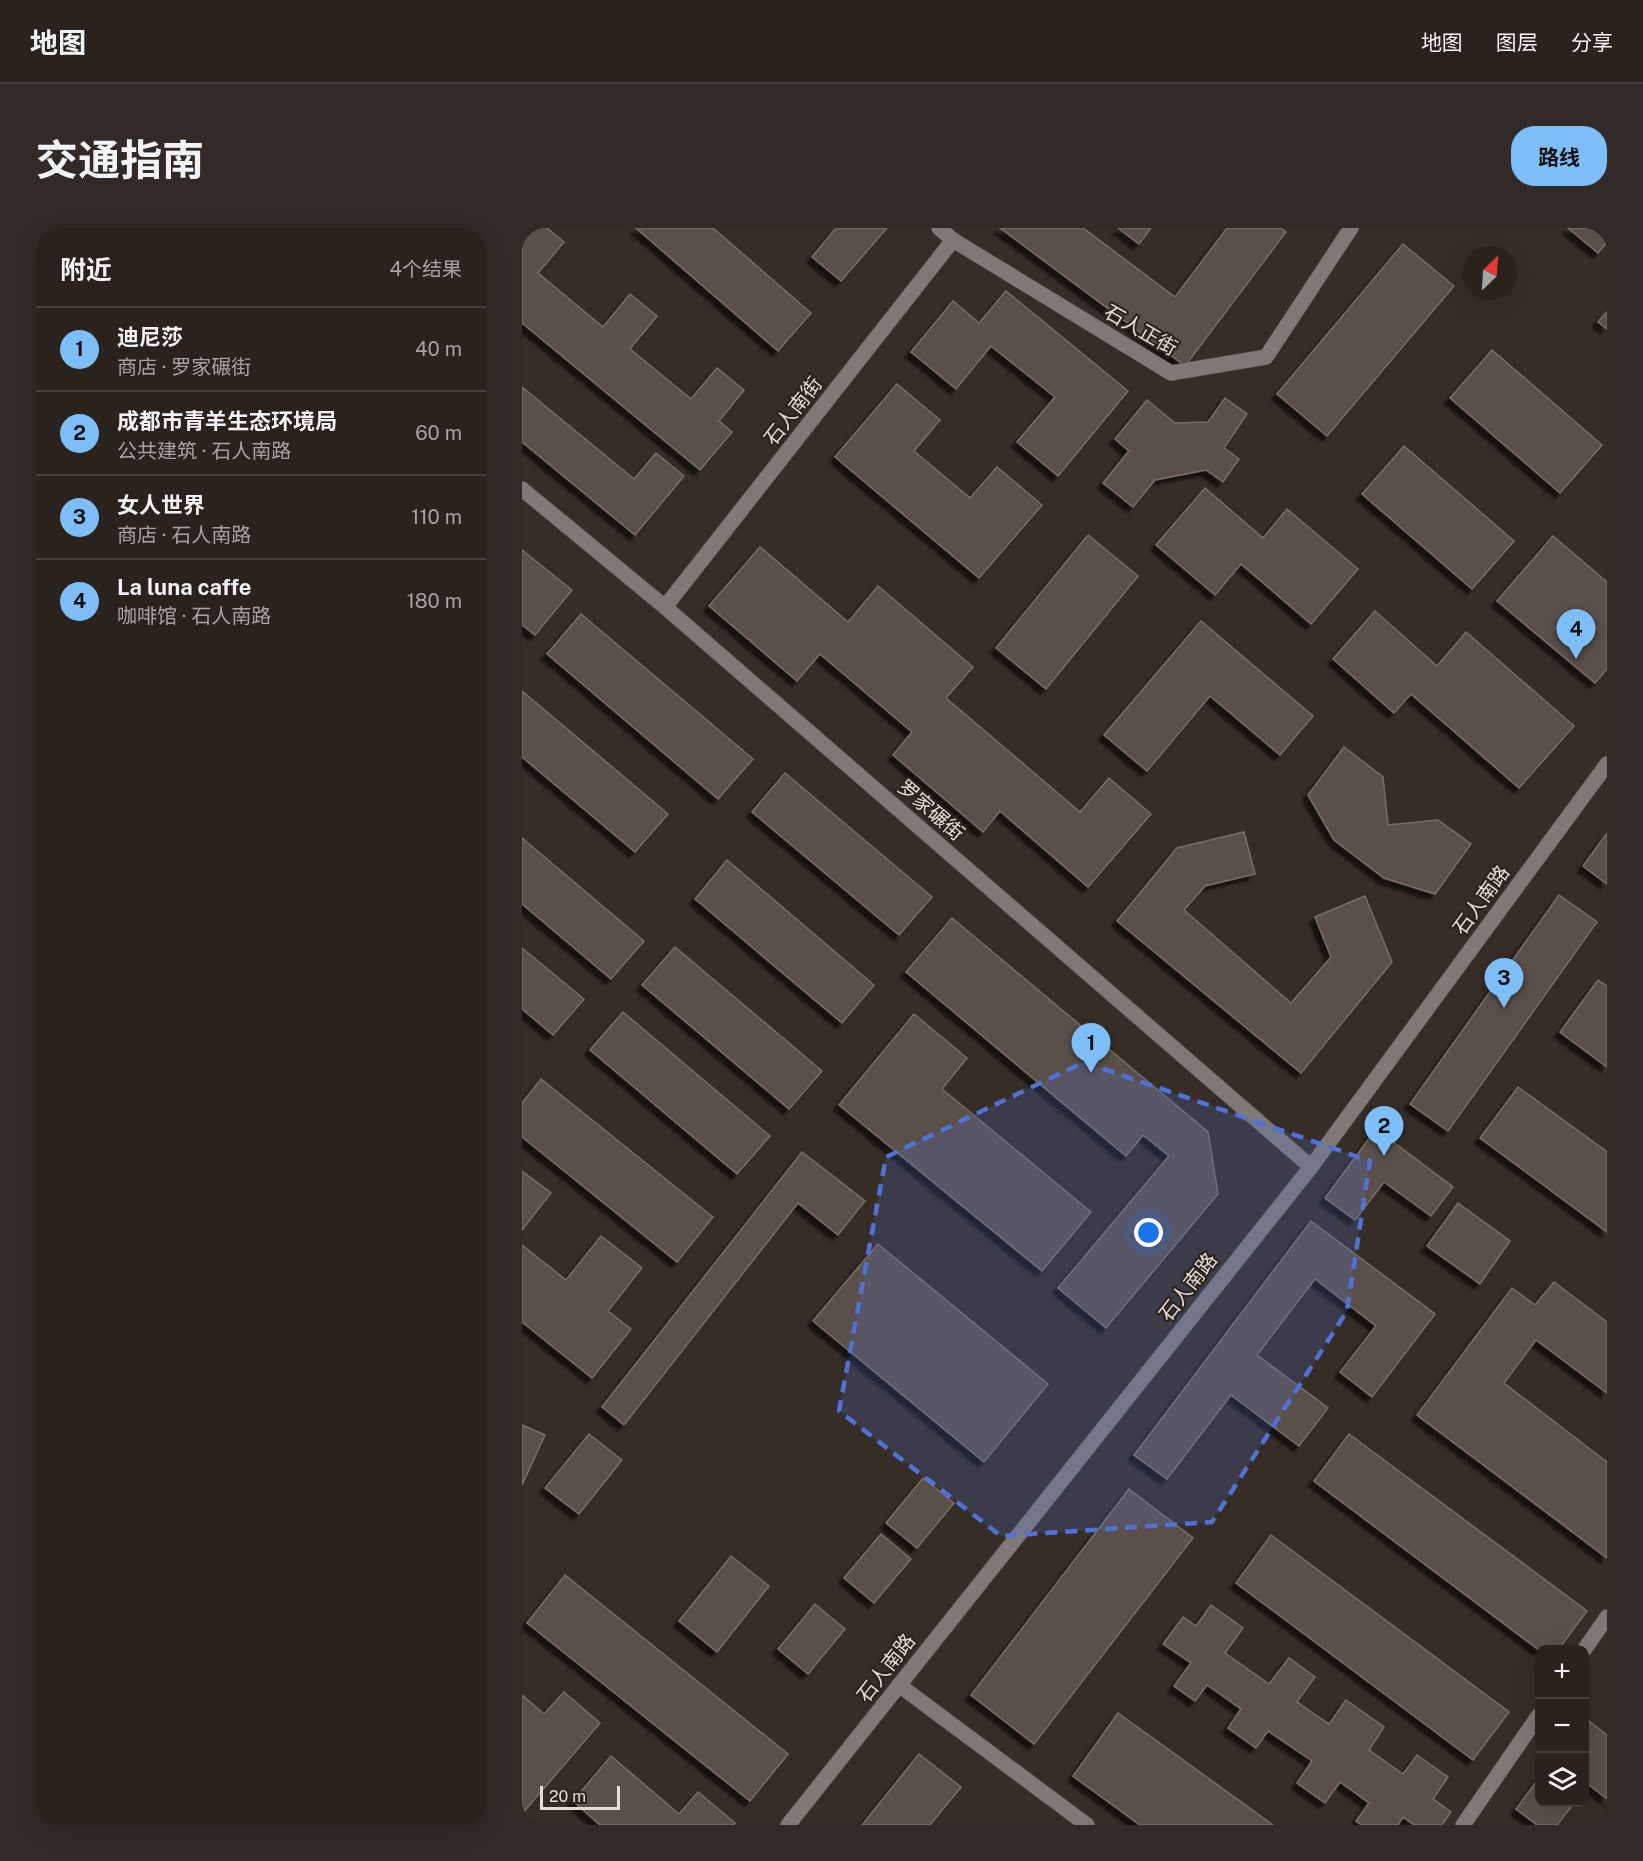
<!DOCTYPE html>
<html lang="zh">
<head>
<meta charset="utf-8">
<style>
	body { margin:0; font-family:"Public Sans","Noto Sans SC",sans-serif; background:#312a26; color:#f1f3f6 }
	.controls { position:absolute; right:18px; bottom:18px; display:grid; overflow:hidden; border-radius:12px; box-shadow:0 6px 24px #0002 }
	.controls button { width:54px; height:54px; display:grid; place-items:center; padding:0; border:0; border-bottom:2px solid #453f3b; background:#29221d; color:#f1f3f6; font:30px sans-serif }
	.compass { position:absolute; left:941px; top:18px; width:54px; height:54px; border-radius:50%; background:#29221d; box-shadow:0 6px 24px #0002; rotate:25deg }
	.scale { position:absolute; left:18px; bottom:15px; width:80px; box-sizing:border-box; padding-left:6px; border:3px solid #e3dcd8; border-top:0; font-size:16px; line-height:21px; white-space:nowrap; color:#e3dcd8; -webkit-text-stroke:4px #2d241d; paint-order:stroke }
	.you { position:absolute; left:627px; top:1005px; width:21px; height:21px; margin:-15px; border:4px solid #fff; border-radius:50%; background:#1a73e8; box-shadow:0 0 0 9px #1a73e833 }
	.badge { display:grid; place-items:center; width:39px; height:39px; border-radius:50%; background:#7dbef9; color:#111; font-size:20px; font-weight:700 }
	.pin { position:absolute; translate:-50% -50px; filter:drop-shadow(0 2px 3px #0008) }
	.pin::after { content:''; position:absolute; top:32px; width:21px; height:18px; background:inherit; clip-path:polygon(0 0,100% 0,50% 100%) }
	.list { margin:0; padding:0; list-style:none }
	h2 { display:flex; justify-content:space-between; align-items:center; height:78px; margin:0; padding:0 24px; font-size:26px }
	h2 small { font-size:20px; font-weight:400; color:#a5a4a4 }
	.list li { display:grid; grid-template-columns:39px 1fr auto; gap:18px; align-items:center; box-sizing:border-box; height:84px; padding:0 24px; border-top:2px solid #453f3b }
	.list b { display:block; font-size:22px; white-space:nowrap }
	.list p { margin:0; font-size:20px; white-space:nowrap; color:#a5a4a4 }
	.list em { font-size:20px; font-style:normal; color:#a5a4a4 }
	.icon { flex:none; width:33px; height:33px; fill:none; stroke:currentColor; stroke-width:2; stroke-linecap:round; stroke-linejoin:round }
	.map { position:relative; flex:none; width:1085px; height:1597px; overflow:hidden; border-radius:24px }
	header { display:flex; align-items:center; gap:36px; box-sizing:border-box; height:84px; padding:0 30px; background:#29221d; border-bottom:2px solid #453f3b }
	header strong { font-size:28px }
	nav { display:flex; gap:33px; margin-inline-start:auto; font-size:21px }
	.intro { display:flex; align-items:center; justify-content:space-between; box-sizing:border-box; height:144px; padding:0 36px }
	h1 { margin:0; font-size:42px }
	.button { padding:15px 27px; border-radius:24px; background:#7dbef9; color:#111; font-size:21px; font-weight:700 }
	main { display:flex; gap:36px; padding:0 36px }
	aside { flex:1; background:#29221d; border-radius:24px; box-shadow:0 6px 24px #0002 }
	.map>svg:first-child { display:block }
	.building { fill:#5a5048; stroke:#796e66; stroke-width:1.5; filter:url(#shadow) }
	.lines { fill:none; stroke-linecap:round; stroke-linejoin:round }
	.minor-casing { stroke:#534943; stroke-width:16 }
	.minor { stroke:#7e7976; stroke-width:15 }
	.marked { fill:#4e72d8; fill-opacity:0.2; stroke:#4e72d8; stroke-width:4.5; stroke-dasharray:12 8; stroke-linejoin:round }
	.labels { text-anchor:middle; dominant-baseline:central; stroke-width:4.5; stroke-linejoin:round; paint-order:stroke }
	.street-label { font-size:20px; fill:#e3dcd8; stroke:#2d241d }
</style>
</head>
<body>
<header>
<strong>地图</strong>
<nav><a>地图</a><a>图层</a><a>分享</a></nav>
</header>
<div class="intro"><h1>交通指南</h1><a class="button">路线</a></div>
<main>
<aside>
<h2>附近<small>4个结果</small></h2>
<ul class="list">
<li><span class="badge">1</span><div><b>迪尼莎</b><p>商店 · 罗家碾街</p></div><em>40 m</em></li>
<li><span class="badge">2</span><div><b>成都市青羊生态环境局</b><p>公共建筑 · 石人南路</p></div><em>60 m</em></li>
<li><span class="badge">3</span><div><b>女人世界</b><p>商店 · 石人南路</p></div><em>110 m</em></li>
<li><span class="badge">4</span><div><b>La luna caffe</b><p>咖啡馆 · 石人南路</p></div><em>180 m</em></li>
</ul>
</aside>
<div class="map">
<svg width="1085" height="1597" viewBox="0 0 1085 1597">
	<defs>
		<filter id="shadow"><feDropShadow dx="-5.5" dy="5.5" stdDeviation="1.5" flood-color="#0009"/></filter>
	</defs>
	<rect width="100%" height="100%" fill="#372d27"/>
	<!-- building -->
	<g class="building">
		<path d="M7,0H25L42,14L16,45L81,99L108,66L135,88L108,121L169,171L195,140L222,162L197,193L210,204L178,242L0,95V9Z"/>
		<path d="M114,0H191L289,85L256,123Z"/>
		<path d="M314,0H365L319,53L290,29Z"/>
		<path d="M478,0H561L653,69L705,0H759L764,4L663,138Z"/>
		<path d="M596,0H629L617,16Z"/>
		<path d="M1046,0H1085V14L1076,25Z"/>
		<path d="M881,16L932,58L805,208L755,166Z"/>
		<path d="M484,63L606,163L536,248L495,214L533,169L469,118L434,161L389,124L431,73L457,95Z"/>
		<path d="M1085,84V101L1076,94Z"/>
		<path d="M970,122L1080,217L1038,265L928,170Z"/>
		<path d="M375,156L418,192L392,223L448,270L475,239L520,277L457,350L313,229Z"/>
		<path d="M0,159L112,251L134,225L162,248L113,307L0,214Z"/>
		<path d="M703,170L725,186L702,220L717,231L701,254L684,242L633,252L611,279L581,255L607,223L593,211L625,172L653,195L686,194Z"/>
		<path d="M882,218L992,313L950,361L840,266Z"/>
		<path d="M683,260L741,310L765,281L836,341L789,396L719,336L693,367L634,317Z"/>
		<path d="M566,307L616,348L524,461L474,420Z"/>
		<path d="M1031,308L1085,354V441L1073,455L975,373Z"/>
		<path d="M238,319L326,394L356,358L451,439L424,470L558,584L587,550L629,586L566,659L478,583L461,604L371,527L390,504L298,426L275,453L187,378Z"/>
		<path d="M0,322L50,362L13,407L0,397Z"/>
		<path d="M853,383L915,438L944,404L1052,498L997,560L889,466L872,485L811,431Z"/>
		<path d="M59,386L231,531L196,571L25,426Z"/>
		<path d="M679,393L791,488L758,527L688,468L625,543L582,507Z"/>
		<path d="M0,463L146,586L113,624L0,529Z"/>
		<path d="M822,519L861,549L866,597L916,592L949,616L913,666L862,650L812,612L786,567Z"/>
		<path d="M263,545L410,669L377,707L230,584Z"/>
		<path d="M722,604L733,646L683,658L662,682L769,775L809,729L793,689L843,668L870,734L779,845L595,693L655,620Z"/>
		<path d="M1085,605V656L1061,638Z"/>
		<path d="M0,610L122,713L89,751L0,676Z"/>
		<path d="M205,632L352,757L320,795L173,671Z"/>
		<path d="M1037,667L1075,694L926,903L888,876Z"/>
		<path d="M430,690L686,904L696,966L584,1100L536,1060L647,928L621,907L604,928L384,744Z"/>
		<path d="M153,719L300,843L267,881L120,757Z"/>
		<path d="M0,720L62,771L31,807L0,781Z"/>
		<path d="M1076,752L1085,758V839L1038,804Z"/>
		<path d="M101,784L248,908L215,946L68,822Z"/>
		<path d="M392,786L445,830L420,861L569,984L520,1043L317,877Z"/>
		<path d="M19,851L191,989L155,1034L0,909V875Z"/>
		<path d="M996,859L1085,924V1004L958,910Z"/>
		<path d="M854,901L931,959L909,988L862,954L833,992L803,970Z"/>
		<path d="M280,924L343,973L316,1007L276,975L102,1197L80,1179Z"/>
		<path d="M0,943L29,965L0,1002Z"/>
		<path d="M936,975L988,1013L958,1056L905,1018Z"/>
		<path d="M789,993L913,1086L850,1169L818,1144L854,1098L793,1051L735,1127L806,1180L777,1218L709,1167L645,1251L612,1227Z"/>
		<path d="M79,1008L120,1040L86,1083L109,1101L70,1150L0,1094V1017L44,1052Z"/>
		<path d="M356,1016L526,1156L462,1234L291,1093Z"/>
		<path d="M1032,1054L1085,1094V1165L1014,1112L982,1155L1085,1234V1330L895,1187L990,1060L1013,1077Z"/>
		<path d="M0,1197L23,1207L0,1257Z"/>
		<path d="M67,1206L100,1232L57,1286L23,1260Z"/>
		<path d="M827,1206L1065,1383L1036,1422H1017L792,1253Z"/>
		<path d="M401,1250L432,1275L395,1320L364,1295Z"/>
		<path d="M607,1261L671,1310L512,1516L449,1467Z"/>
		<path d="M359,1306L389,1331L352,1375L322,1350Z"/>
		<path d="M749,1307L987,1484L951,1532L714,1355Z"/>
		<path d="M209,1328L247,1358L195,1424L157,1393Z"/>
		<path d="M43,1347L266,1526L228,1573L5,1395Z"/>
		<path d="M293,1376L323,1401L286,1446L256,1421Z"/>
		<path d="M689,1377L721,1400L703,1425L747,1456L767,1430L793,1449L775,1474L807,1496L824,1472L862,1499L847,1522L881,1546L895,1527L926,1549L911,1571L929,1584L920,1597H892L881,1589L876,1597H840L834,1593L847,1575L818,1554L803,1575L775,1555L790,1533L746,1503L734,1520L706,1500L719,1481L685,1457L673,1473L652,1458L669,1435L641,1416L661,1389L674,1398Z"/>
		<path d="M42,1464L78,1495L0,1586V1467L22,1486Z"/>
		<path d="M596,1485L751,1597H618L551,1548Z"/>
		<path d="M1062,1489L1085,1507V1571L1067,1557L1062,1562Z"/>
		<path d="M397,1526L439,1559L408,1597H340Z"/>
		<path d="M89,1528L157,1586L176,1564L213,1595L211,1597H78L51,1573Z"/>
		<path d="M1017,1550V1574H1053L1035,1597H1015L994,1581Z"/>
	</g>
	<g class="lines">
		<defs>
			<g id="minor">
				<path d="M417,0L431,12L649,145L744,129L829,0"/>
				<path d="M0,261L143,379L789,939"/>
				<path d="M143,379L431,12"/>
				<path d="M1062,1422L1085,1389"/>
				<path d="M377,1457L565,1597"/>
				<path d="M266,1597L789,939L1085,536"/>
				<path d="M941,1597L1017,1487"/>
			</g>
		</defs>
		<!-- minor casing -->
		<use href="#minor" class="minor-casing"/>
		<!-- minor -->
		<use href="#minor" class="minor"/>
	</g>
	<!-- marked area -->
	<path class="marked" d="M562,834L848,933L825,1083L690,1294L479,1308L317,1183L364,929Z"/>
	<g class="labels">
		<!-- street labels -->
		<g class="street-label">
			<text transform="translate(619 102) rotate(30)">石人正街</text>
			<text transform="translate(271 183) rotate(-52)">石人南街</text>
			<text transform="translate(409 582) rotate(41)">罗家碾街</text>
			<text transform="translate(959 672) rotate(-54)">石人南路</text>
			<text transform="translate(666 1059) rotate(-52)">石人南路</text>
			<text transform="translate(364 1440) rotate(-52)">石人南路</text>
		</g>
	</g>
</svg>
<div class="controls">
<button>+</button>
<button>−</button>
<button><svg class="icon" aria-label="layers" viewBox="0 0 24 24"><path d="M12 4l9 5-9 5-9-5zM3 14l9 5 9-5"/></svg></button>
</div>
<svg class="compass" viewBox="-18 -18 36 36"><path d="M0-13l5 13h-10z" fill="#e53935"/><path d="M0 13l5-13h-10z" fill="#a5a4a4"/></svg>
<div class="scale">20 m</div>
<div class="you"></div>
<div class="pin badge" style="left:569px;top:845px">1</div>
<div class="pin badge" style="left:862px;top:928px">2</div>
<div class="pin badge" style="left:982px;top:780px">3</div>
<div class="pin badge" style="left:1054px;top:431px">4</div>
</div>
</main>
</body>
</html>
